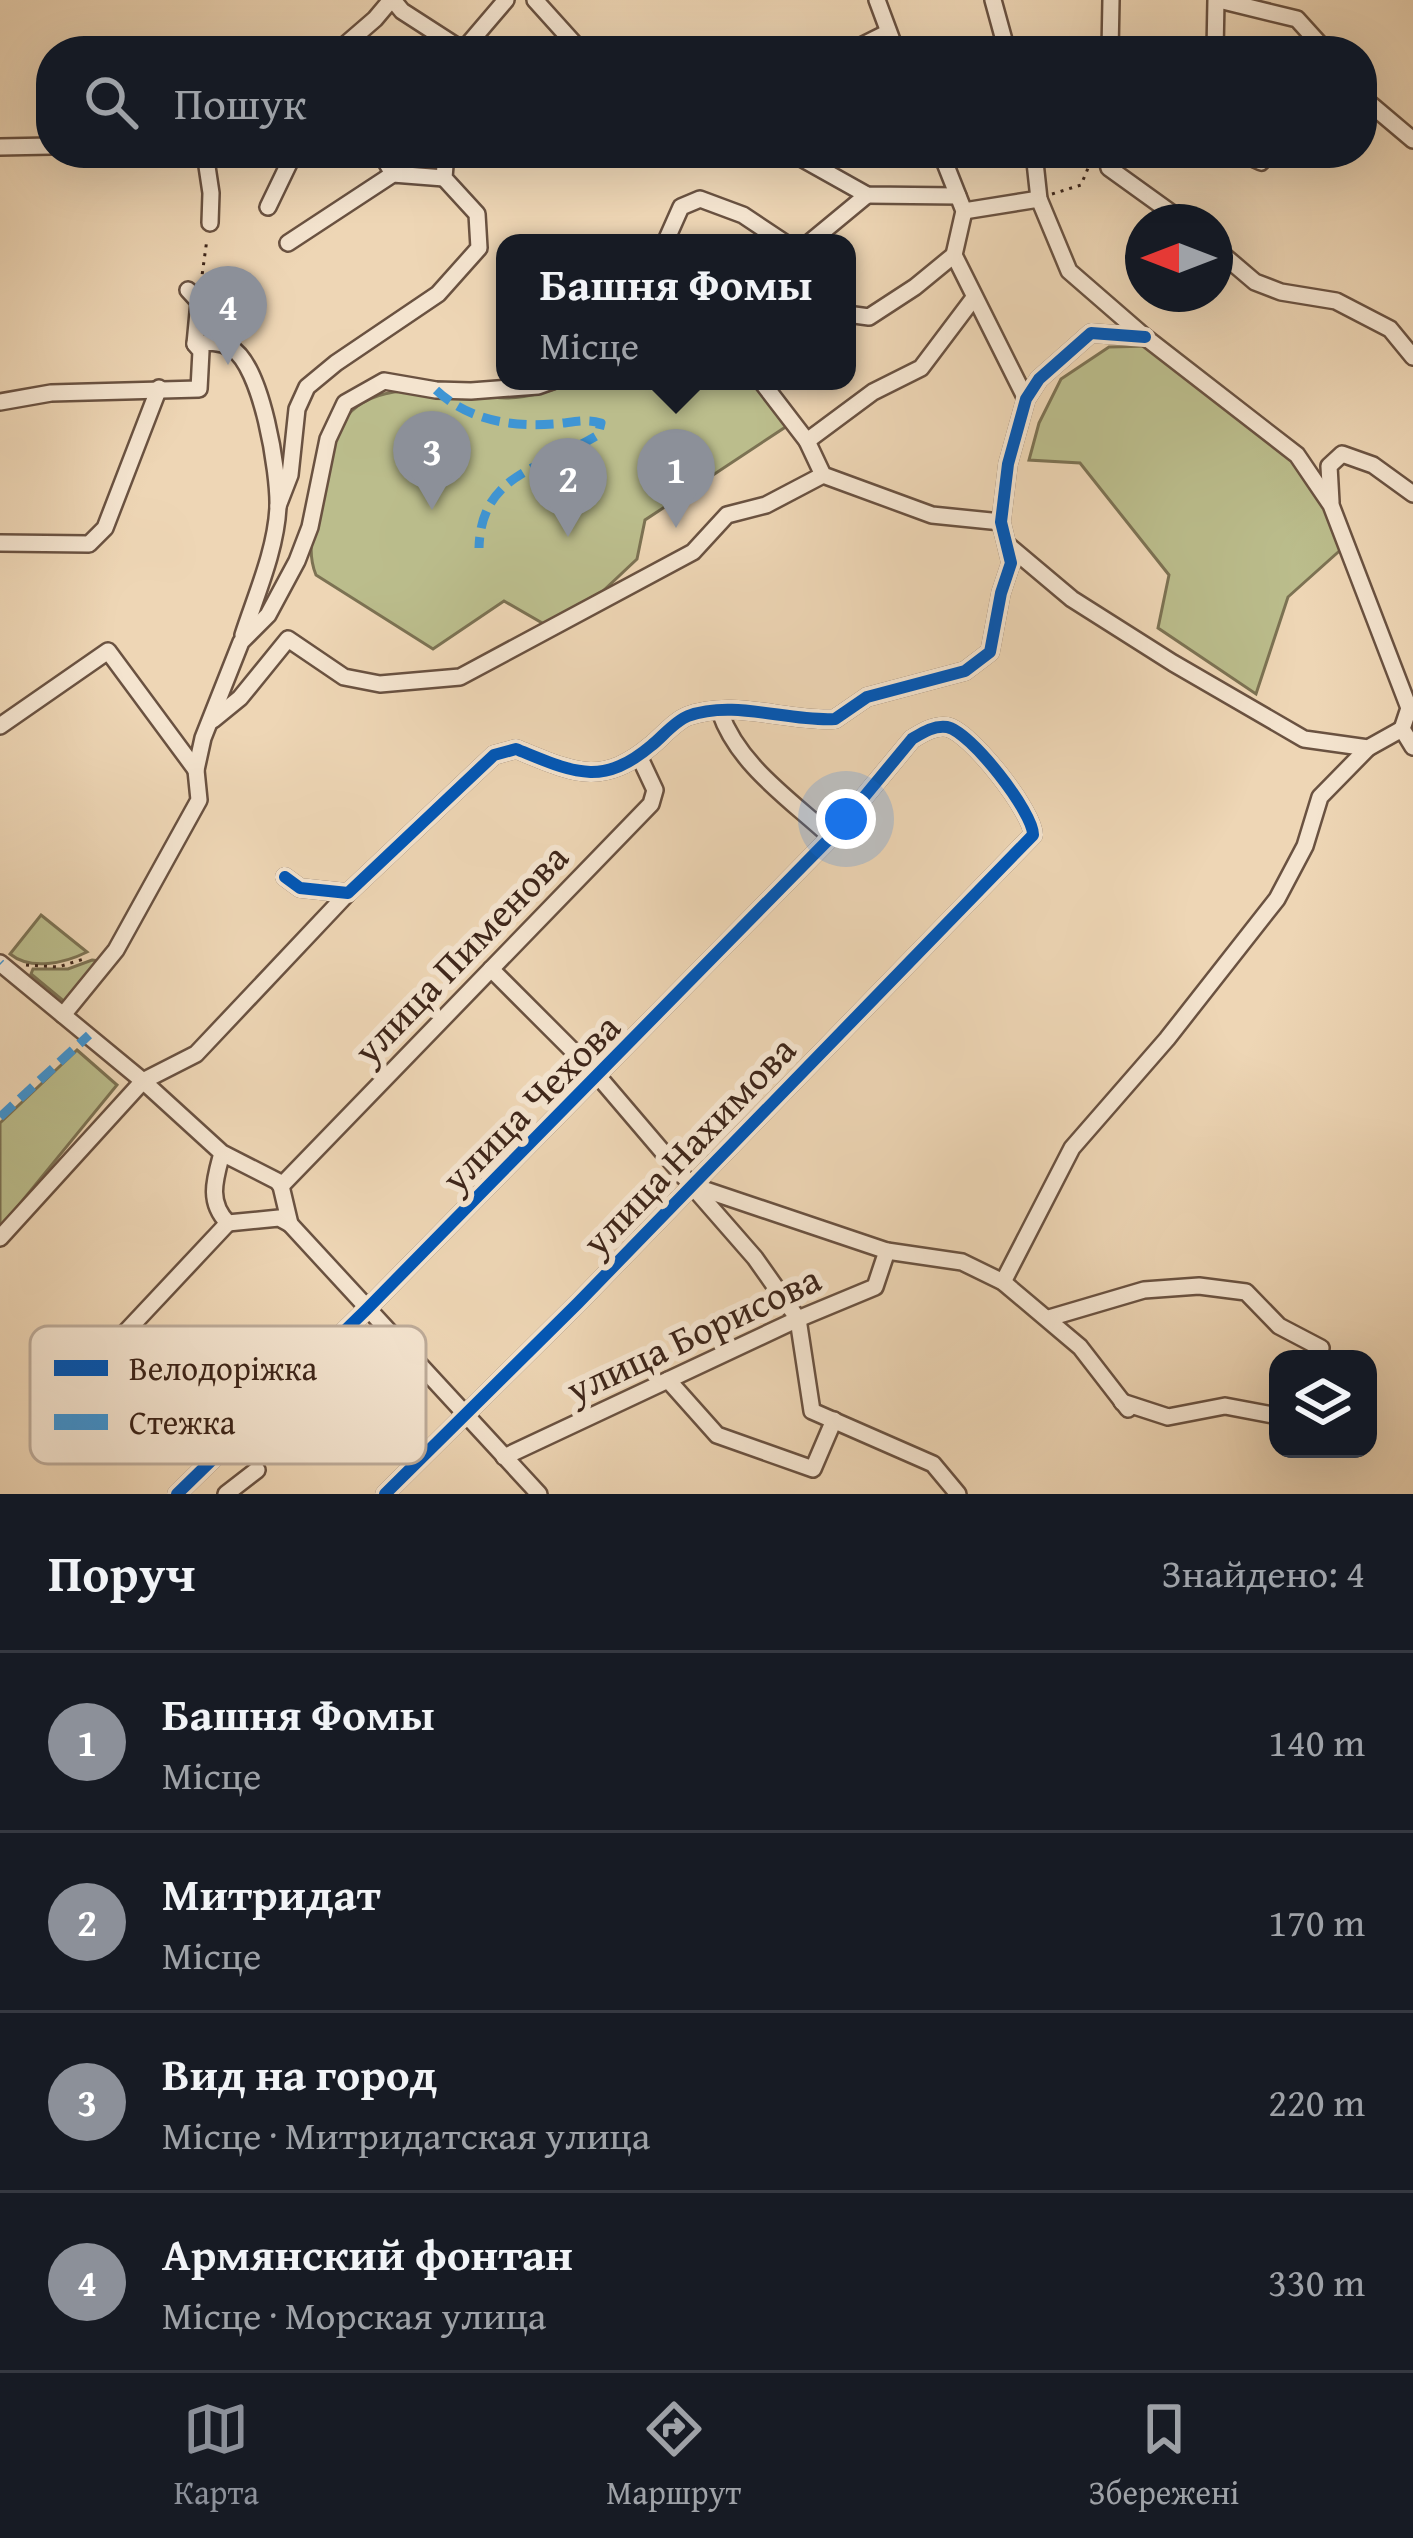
<!DOCTYPE html>
<html lang="uk">
<head>
<meta charset="utf-8">
<style>
	body { margin:0; font-family:"Gentium Book Plus",serif; background:#242831; color:#f1f3f6 }
	.controls { position:absolute; right:36px; bottom:36px; display:grid; overflow:hidden; border-radius:24px; box-shadow:0 12px 48px #0002 }
	.controls button { width:108px; height:108px; display:grid; place-items:center; padding:0; border:0; border-bottom:3px solid #363941; background:#171b24; color:#f1f3f6; font:60px sans-serif }
	.compass { position:absolute; left:1125px; top:204px; width:108px; height:108px; border-radius:50%; background:#171b24; box-shadow:0 12px 48px #0002; rotate:270deg }
	.you { position:absolute; left:846px; top:819px; width:42px; height:42px; margin:-30px; border:9px solid #fff; border-radius:50%; background:#1a73e8; box-shadow:0 0 0 18px #1a73e833 }
	.badge { display:grid; place-items:center; width:78px; height:78px; border-radius:50%; background:#8c9099; color:#fff; font-size:39px; font-weight:700 }
	.pin { position:absolute; translate:-50% -99px; filter:drop-shadow(0 3px 6px #0008) }
	.pin::after { content:''; position:absolute; top:63px; width:42px; height:36px; background:inherit; clip-path:polygon(0 0,100% 0,50% 100%) }
	.popup { position:absolute; left:496px; top:234px; width:360px; height:156px; box-sizing:border-box; display:grid; place-content:center; border-radius:24px; background:#171b24; filter:drop-shadow(0 3px 9px #0005); font-size:39px; white-space:nowrap; color:#9ea1a6 }
	.popup b { font-size:45px; color:#f1f3f6 }
	.popup::after { content:''; position:absolute; left:50%; top:100%; margin-left:-24px; border:24px solid transparent; border-top-color:#171b24 }
	.list { margin:0; padding:0; list-style:none }
	h2 { display:flex; justify-content:space-between; align-items:center; height:156px; margin:0; padding:0 48px; font-size:51px }
	h2 small { font-size:39px; font-weight:400; color:#9ea1a6 }
	.list li { display:grid; grid-template-columns:78px 1fr auto; gap:36px; align-items:center; box-sizing:border-box; height:180px; padding:0 48px; border-top:3px solid #363941 }
	.list b { display:block; font-size:45px; white-space:nowrap }
	.list p { margin:0; font-size:39px; white-space:nowrap; color:#9ea1a6 }
	.list em { font-size:39px; font-style:normal; color:#9ea1a6 }
	.icon { flex:none; width:66px; height:66px; fill:none; stroke:currentColor; stroke-width:2; stroke-linecap:round; stroke-linejoin:round }
	.map { position:relative; flex:none; width:1413px; height:1494px; overflow:hidden }
	.search { position:absolute; background:#171b24; box-shadow:0 12px 48px #0002; left:36px; right:36px; top:36px; height:132px; display:flex; align-items:center; gap:30px; box-sizing:border-box; padding:0 42px; border-radius:48px; color:#9ea1a6; font-size:45px }
	.sheet { height:876px; background:#171b24 }
	nav { display:flex; justify-content:space-around; align-items:center; box-sizing:border-box; height:168px; border-top:3px solid #363941; background:#171b24; font-size:33px; color:#9ea1a6 }
	nav a { display:grid; justify-items:center; gap:6px }
	nav .on { color:#8c9099 }
	.map>svg:first-child { display:block }
	.green { fill:#bbbd8c; stroke:#7c7253; stroke-width:3 }
	.lines { fill:none; stroke-linecap:round; stroke-linejoin:round }
	.minor-casing { stroke:#6a5241; stroke-width:20 }
	.path { stroke:#3e261a; stroke-width:3; stroke-dasharray:3 6; stroke-linecap:butt }
	.minor { stroke:#f4e4cf; stroke-width:15 }
	.quiet { stroke:#3f95d4; stroke-width:9; stroke-dasharray:18 9; stroke-linecap:butt }
	.cycleway-casing { stroke:#f4e4cf; stroke-width:20 }
	.cycleway { stroke:#0057b8; stroke-width:12 }
	.labels { text-anchor:middle; dominant-baseline:central; stroke-width:12; stroke-linejoin:round; paint-order:stroke }
	.street-label { font-size:39px; fill:#3e261a; stroke:#f4e4cf }
	.key { fill:#f4e4cf; stroke:#bdab99; stroke-width:3 }
	.key-label { font-size:33px; fill:#3e261a }
</style>
</head>
<body>
<div class="map">
<svg width="1413" height="1494" viewBox="0 0 1413 1494">
	<rect width="100%" height="100%" fill="#eed6b5"/>
	<filter id="stains"><feTurbulence type="fractalNoise" baseFrequency=".00167" numOctaves="4"/><feColorMatrix values="0 0 0 0 .2 0 0 0 0 .09 0 0 0 0 .02 0 0 0 .5 -.17"/></filter>
	<radialGradient id="worn" r=".72"><stop offset=".6" stop-color="#630" stop-opacity="0"/><stop offset="1" stop-color="#630" stop-opacity=".3"/></radialGradient>
	<!-- green -->
	<g class="green">
		<path d="M1151,346L1298,463L1346,545L1288,597L1256,694L1158,628L1169,575L1080,463L1029,460L1039,423L1061,379L1109,347Z"/>
		<path d="M577,381H758L790,424L645,520L637,559L603,591L544,624L504,601L433,649L316,575C304,546 317,516 324,486C329,463 331,434 347,416C382,374 459,396 506,398C528,398 556,390 577,381Z"/>
		<path d="M41,915L87,952C65,963 31,971 10,954Z"/>
		<path d="M92,960L100,961L66,1003L31,974L33,969H68Z"/>
		<path d="M77,1050L117,1085L0,1228V1123Z"/>
	</g>
	<g class="lines">
		<defs>
			<g id="minor">
				<path d="M393,0L402,11L464,51"/>
				<path d="M535,0L581,51"/>
				<path d="M877,0L896,51"/>
				<path d="M993,0L1007,51"/>
				<path d="M1219,0L1297,19L1326,51"/>
				<path d="M465,48L506,0"/>
				<path d="M338,51L375,19L391,0"/>
				<path d="M851,51L887,33"/>
				<path d="M1110,51L1111,0"/>
				<path d="M1215,51L1216,0"/>
				<path d="M1362,97L1413,140"/>
				<path d="M0,147L51,146"/>
				<path d="M205,153L211,193L210,223"/>
				<path d="M381,153L393,174"/>
				<path d="M792,153L867,195L958,196"/>
				<path d="M941,153L964,211L954,255L1026,399"/>
				<path d="M1034,153L1039,199L1069,271L1145,337L1297,455L1331,505L1409,708L1402,729L1413,747"/>
				<path d="M1106,153L1109,168L1184,222"/>
				<path d="M1241,153L1261,162L1269,153"/>
				<path d="M268,207L294,153"/>
				<path d="M964,211L1039,199"/>
				<path d="M288,243L393,174L444,178"/>
				<path d="M665,243L681,207L700,199L743,215L785,243"/>
				<path d="M809,243L867,195"/>
				<path d="M1215,248L1255,282L1281,292L1336,301L1390,329L1413,357"/>
				<path d="M188,290L199,302L195,344C208,342 219,341 231,348C262,365 279,473 278,507C276,550 256,595 243,635"/>
				<path d="M847,314L869,317L915,287L954,255"/>
				<path d="M761,381L807,441L823,475L932,515L1001,522"/>
				<path d="M0,402L51,393L199,389L201,351L195,344"/>
				<path d="M807,441L873,392L921,368L973,299"/>
				<path d="M1331,502L1329,466L1342,454L1373,465L1413,494"/>
				<path d="M278,506L290,475L297,409L307,387L336,363L438,294L479,248L477,214L444,178L446,153"/>
				<path d="M0,543L89,544L105,528L159,388"/>
				<path d="M1009,546L1072,599L1173,663L1304,739L1368,748L1402,729"/>
				<path d="M720,712C738,765 791,800 831,837"/>
				<path d="M213,720L240,698L288,639L344,677L380,684L460,677L693,552L727,515L766,505L823,475"/>
				<path d="M0,726L108,651L196,770"/>
				<path d="M285,877L300,888L348,893L494,755L516,749C573,772 601,788 652,745C662,737 675,721 688,716C734,699 788,722 835,719L867,697L965,671L990,652L1001,593L1011,563L1001,522L1008,464L1026,399L1039,379L1091,333L1145,337"/>
				<path d="M0,963L143,1081L222,1153L277,1181L281,1186L290,1224L279,1218L228,1223C207,1202 215,1179 222,1153"/>
				<path d="M491,969L598,1076L691,1185L887,1251L962,1262L1003,1282L1080,1347L1128,1409"/>
				<path d="M63,1015L116,950L199,800L196,770L203,738L241,642L268,615L297,561L310,527L328,439L345,403L384,381L436,390L471,391L538,386L552,381"/>
				<path d="M281,1186L651,804L655,790L639,756"/>
				<path d="M693,1187L755,1258L798,1319L812,1411L933,1464L958,1494"/>
				<path d="M290,1224L539,1494"/>
				<path d="M0,1238L143,1081L196,1054L348,893"/>
				<path d="M1003,1282L1072,1148L1167,1039L1277,899L1305,846L1320,797L1368,748"/>
				<path d="M1049,1318L1144,1290L1199,1286L1246,1292L1279,1326L1321,1348"/>
				<path d="M106,1353L228,1223"/>
				<path d="M668,1380L717,1435L813,1469L834,1420"/>
				<path d="M1122,1402L1168,1417L1225,1406L1278,1416"/>
				<path d="M504,1457L798,1319L875,1287L887,1251"/>
				<path d="M177,1494L366,1310L831,837L912,739C922,733 934,725 947,727C970,731 1034,813 1033,835L578,1303L385,1494"/>
				<path d="M226,1494L257,1470"/>
			</g>
		</defs>
		<!-- minor casing -->
		<use href="#minor" class="minor-casing"/>
		<!-- path -->
		<g class="path">
			<path d="M1052,194L1081,185L1091,161"/>
			<path d="M201,283L207,239"/>
			<path d="M26,965L58,967L87,958"/>
		</g>
		<!-- minor -->
		<use href="#minor" class="minor"/>
		<!-- quiet -->
		<g class="quiet">
			<path d="M436,390C468,420 510,427 553,424C570,423 585,418 601,423L598,435C544,468 481,472 479,548"/>
			<path d="M0,963L1,964"/>
			<path d="M0,1117L89,1035"/>
		</g>
		<defs>
			<g id="cycleway">
				<path d="M285,877L300,888L348,893L494,755L516,749C573,772 601,788 652,745C662,737 675,721 688,716C734,699 788,722 835,719L867,697L965,671L990,652L1001,593L1011,563L1001,522L1008,464L1026,399L1039,379L1091,333L1145,337"/>
				<path d="M177,1494L366,1310L831,837L912,739C922,733 934,725 947,727C970,731 1034,813 1033,835L578,1303L385,1494"/>
			</g>
		</defs>
		<!-- cycleway casing -->
		<use href="#cycleway" class="cycleway-casing"/>
		<!-- cycleway -->
		<use href="#cycleway" class="cycleway"/>
	</g>
	<g class="labels">
		<!-- street labels -->
		<g class="street-label">
			<text transform="translate(460 953) rotate(-46)">улица Пименова</text>
			<text transform="translate(530 1102) rotate(-45)">улица Чехова</text>
			<text transform="translate(688 1145) rotate(-46)">улица Нахимова</text>
			<text transform="translate(693 1333) rotate(-25)">улица Борисова</text>
		</g>
	</g>
	<!-- legend -->
	<rect x="30" y="1326" width="396" height="138" rx="18" class="key"/>
	<rect x="54" y="1360" width="54" height="16" fill="#0057b8"/>
	<rect x="54" y="1414" width="54" height="16" fill="#3f95d4"/>
	<g class="key-label">
		<text x="129" y="1380">Велодоріжка</text>
		<text x="129" y="1434">Стежка</text>
	</g>
	<rect width="100%" height="100%" filter="url(#stains)"/>
	<rect width="100%" height="100%" fill="url(#worn)"/>
</svg>
<div class="controls">
<button><svg class="icon" aria-label="layers" viewBox="0 0 24 24"><path d="M12 4l9 5-9 5-9-5zM3 14l9 5 9-5"/></svg></button>
</div>
<svg class="compass" viewBox="-18 -18 36 36"><path d="M0-13l5 13h-10z" fill="#e53935"/><path d="M0 13l5-13h-10z" fill="#9ea1a6"/></svg>
<div class="you"></div>
<div class="pin badge" style="left:676px;top:528px">1</div>
<div class="popup"><b>Башня Фомы</b>Місце</div>
<div class="pin badge" style="left:568px;top:537px">2</div>
<div class="pin badge" style="left:432px;top:510px">3</div>
<div class="pin badge" style="left:228px;top:365px">4</div>
<div class="search"><svg class="icon" aria-label="search" viewBox="0 0 24 24"><circle cx="10" cy="10" r="6"/><path d="M15 15l6 6"/></svg>Пошук</div>
</div>
<section class="sheet">
<h2>Поруч<small>Знайдено: 4</small></h2>
<ul class="list">
<li><span class="badge">1</span><div><b>Башня Фомы</b><p>Місце</p></div><em>140 m</em></li>
<li><span class="badge">2</span><div><b>Митридат</b><p>Місце</p></div><em>170 m</em></li>
<li><span class="badge">3</span><div><b>Вид на город</b><p>Місце · Митридатская улица</p></div><em>220 m</em></li>
<li><span class="badge">4</span><div><b>Армянский фонтан</b><p>Місце · Морская улица</p></div><em>330 m</em></li>
</ul>
</section>
<nav>
<a class="on"><svg class="icon" aria-label="map" viewBox="0 0 24 24"><path d="M3 6l6-2 6 2 6-2v14l-6 2-6-2-6 2zM9 4v14M15 6v14"/></svg>Карта</a>
<a><svg class="icon" aria-label="directions" viewBox="0 0 24 24"><path d="M12 3l9 9-9 9-9-9zM9 14v-3h6M13 9l2 2-2 2"/></svg>Маршрут</a>
<a><svg class="icon" aria-label="saved" viewBox="0 0 24 24"><path d="M7 4h10v16l-5-4-5 4z"/></svg>Збережені</a>
</nav>
</body>
</html>
